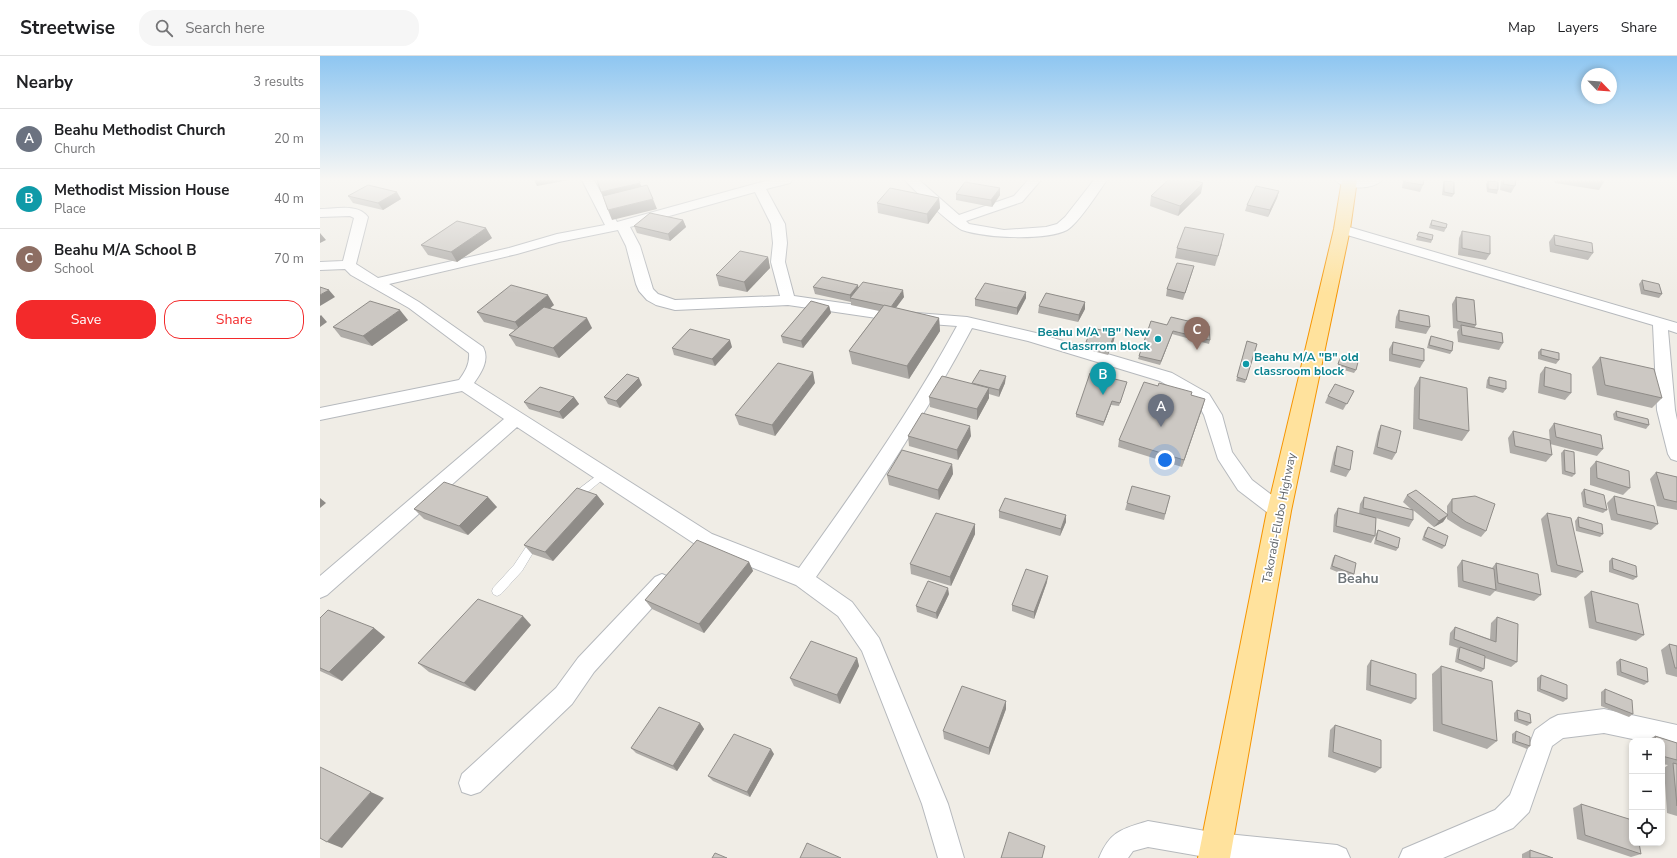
<!DOCTYPE html>
<html lang="en">
<head>
<meta charset="utf-8">
<style>
	body { margin:0; font-family:"Nunito Sans",sans-serif; background:#f6f6f6; color:#202124 }
	.controls { position:absolute; right:12px; bottom:12px; display:grid; overflow:hidden; border-radius:8px; box-shadow:0 2px 6px #0003 }
	.controls button { width:36px; height:36px; display:grid; place-items:center; padding:0; border:0; border-bottom:1px solid #e0e0e0; background:#fff; color:#202124; font:20px sans-serif }
	.compass { position:absolute; left:1261px; top:12px; width:36px; height:36px; border-radius:50%; background:#fff; box-shadow:0 2px 6px #0003; rotate:115deg }
	.you { position:absolute; left:845px; top:404px; width:14px; height:14px; margin:-10px; border:3px solid #fff; border-radius:50%; background:#1a73e8; box-shadow:0 0 0 6px #1a73e833 }
	.badge { display:grid; place-items:center; width:26px; height:26px; border-radius:50%; background:#f32a2b; color:#fff; font-size:13px; font-weight:700 }
	.pin { position:absolute; translate:-50% -33px; filter:drop-shadow(0 1px 2px #0008) }
	.pin::after { content:''; position:absolute; top:21px; width:14px; height:12px; background:inherit; clip-path:polygon(0 0,100% 0,50% 100%) }
	.list { margin:0; padding:0; list-style:none }
	h2 { display:flex; justify-content:space-between; align-items:center; height:52px; margin:0; padding:0 16px; font-size:17px }
	h2 small { font-size:13px; font-weight:400; color:#757577 }
	.list li { display:grid; grid-template-columns:26px 1fr auto; gap:12px; align-items:center; box-sizing:border-box; height:60px; padding:0 16px; border-top:1px solid #e0e0e0 }
	.list b { display:block; font-size:15px; white-space:nowrap }
	.list p { margin:0; font-size:13px; white-space:nowrap; color:#757577 }
	.list em { font-size:13px; font-style:normal; color:#757577 }
	.actions { display:flex; gap:8px; padding:12px 16px }
	.actions a { flex:1; padding:9px 0; border:1px solid #f32a2b; border-radius:16px; text-align:center; font-size:14px; color:#f32a2b }
	.actions .main { background:#f32a2b; color:#fff }
	.icon { flex:none; width:22px; height:22px; fill:none; stroke:currentColor; stroke-width:2; stroke-linecap:round; stroke-linejoin:round }
	.map { position:relative; flex:none; width:1357px; height:802px; overflow:hidden }
	header { display:flex; align-items:center; gap:24px; box-sizing:border-box; height:56px; padding:0 20px; background:#fff; border-bottom:1px solid #e0e0e0 }
	header strong { font-size:19px }
	nav { display:flex; gap:22px; margin-inline-start:auto; font-size:14px }
	.search { width:280px; height:36px; background:#f6f6f6; display:flex; align-items:center; gap:10px; box-sizing:border-box; padding:0 14px; border-radius:16px; color:#757577; font-size:15px }
	main { display:flex }
	aside { flex:1; background:#fff }
	.map>svg:first-child { display:block }
	.lines { fill:none; stroke-linecap:round; stroke-linejoin:round }
	.service-casing { stroke:#b6b9bd; stroke-width:1 }
	.minor-casing { stroke:#b6b9bd; stroke-width:2 }
	.trunk-casing { stroke:#f69500; stroke-width:2 }
	.service { fill:#fff; fill-rule:evenodd }
	.minor { fill:#fff; fill-rule:evenodd }
	.trunk { fill:#ffe29d; fill-rule:evenodd }
	.wall { fill:#afaca8 }
	.shaded-wall { fill:#8f8c88 }
	.building { fill:#ccc8c3; stroke:#8f8c88 }
	.culture-dot { fill:#0f9aa8; stroke:#fff; stroke-width:1.5 }
	.labels { text-anchor:middle; dominant-baseline:central; stroke-width:3.5; stroke-linejoin:round; paint-order:stroke }
	.culture-label { font-size:12px; font-weight:bold; fill:#0d838f; stroke:#fff; text-anchor:end }
	.street-label { font-size:12px; fill:#5d6267; stroke:#fff }
	.quarter-label { font-size:14px; font-weight:bold; fill:#6e7579; stroke:#fff }
</style>
</head>
<body>
<header>
<strong>Streetwise</strong>
<div class="search"><svg class="icon" aria-label="search" viewBox="0 0 24 24"><circle cx="10" cy="10" r="6"/><path d="M15 15l6 6"/></svg>Search here</div>
<nav><a>Map</a><a>Layers</a><a>Share</a></nav>
</header>
<main>
<aside>
<h2>Nearby<small>3 results</small></h2>
<ul class="list">
<li><span class="badge" style="background:#6b7280">A</span><div><b>Beahu Methodist Church</b><p>Church</p></div><em>20 m</em></li>
<li><span class="badge" style="background:#0f9aa8">B</span><div><b>Methodist Mission House</b><p>Place</p></div><em>40 m</em></li>
<li><span class="badge" style="background:#8d6e63">C</span><div><b>Beahu M/A School B</b><p>School</p></div><em>70 m</em></li>
</ul>
<div class="actions"><a class="main">Save</a><a>Share</a></div>
</aside>
<div class="map">
<svg width="1357" height="802" viewBox="0 0 1357 802">
	<rect width="100%" height="100%" fill="#f0ede6"/>
	<g class="lines">
		<defs>
			<g id="service">
				<path d="M284,414L287,416L289,418L287,420L257,445H251L249,442L251,439Z"/>
				<path d="M215,481L218,482L220,485L202,515L181,538L177,540L173,538L172,535L173,532L194,509L212,482Z"/>
			</g>
			<g id="minor">
				<path d="M262,124H274L297,166L438,127L451,124H472L470,127L446,133L465,168L467,187L465,206L474,240L584,256L647,261L716,277L852,317L889,338L902,359L912,396L932,424L966,450L969,455L966,460L959,463L952,460L918,434L898,403L884,359L877,346L840,325L708,285L652,272C606,359 552,440 496,521L532,546L559,582L628,748L644,802H618L602,748L542,595L518,560L476,529L378,490L197,371L7,539L0,542V520L184,363L142,335L0,364V352L139,324C145,316 150,308 149,297L89,252L31,219L25,213L0,214V206L23,205L34,162L30,160L0,161V153C15,153 38,147 48,161L36,208L58,222L189,192L237,178L285,169ZM435,136L451,168L453,187L451,206L460,240L355,244L338,238L333,233L320,190L310,171ZM298,174L306,190L316,228L319,235L327,244L336,249L355,254L468,249L584,266L637,270C591,355 535,434 479,512L392,478L154,327C161,317 170,304 163,291L99,246L69,228L197,198L239,186Z"/>
				<path d="M585,124H599L639,159L694,140L708,124H721L702,146L646,165L649,168L684,174L726,171L737,168L745,161L774,124H787C779,135 758,168 747,174C725,185 665,182 642,174C634,171 591,132 585,124Z"/>
				<path d="M1015,124H1062C1054,134 1023,134 1015,124Z"/>
				<path d="M1022,169L1357,267V277L1348,274L1355,354L1357,364V405L1351,403L1348,398L1337,354L1333,269L1017,176L1015,173L1017,170Z"/>
				<path d="M342,518L349,521L352,527L349,533L274,616L252,648L160,736L151,739L142,736L139,727L142,718L236,632L258,602L335,521Z"/>
				<path d="M1284,653L1357,669V693L1342,690V685H1322L1284,677L1243,682L1232,690L1209,756L1193,772L1123,802H1079L1083,793L1175,754L1190,739L1215,674L1230,663L1238,659Z"/>
				<path d="M828,765L897,777L1017,789L1026,793L1030,802H891L828,791L813,795L808,802H779C790,775 802,773 828,765Z"/>
			</g>
			<path id="trunk" d="M1022,124H1037L1030,173L971,455L910,802H878L947,455L1014,173Z"/>
		</defs>
		<!-- service casing -->
		<use href="#service" class="service-casing"/>
		<!-- minor casing -->
		<use href="#minor" class="minor-casing"/>
		<!-- trunk casing -->
		<use href="#trunk" class="trunk-casing"/>
		<!-- service -->
		<use href="#service" class="service"/>
		<!-- minor -->
		<use href="#minor" class="minor"/>
		<!-- trunk -->
		<use href="#trunk" class="trunk"/>
	</g>
	<!-- wall -->
	<g class="wall">
		<path d="M1083,124H1104L1103,129L1100,136L1082,132Z"/>
		<path d="M1181,124H1196L1195,130L1191,137L1180,134Z"/>
		<path d="M1234,124H1285L1279,134L1235,127Z"/>
		<path d="M1124,125L1134,138L1132,141L1122,139L1123,128Z"/>
		<path d="M1168,125L1178,134L1177,138L1167,136L1166,128Z"/>
		<path d="M959,135L957,142L948,161L925,155L927,149Z"/>
		<path d="M881,137L858,160L830,150L831,140Z"/>
		<path d="M636,138L680,139L672,151L636,144Z"/>
		<path d="M28,140L81,143L63,154L33,147Z"/>
		<path d="M619,142L620,152L608,168L558,157L557,147Z"/>
		<path d="M363,164L366,171L350,185L317,177L314,170Z"/>
		<path d="M1112,164L1126,172L1124,176L1109,172L1110,168Z"/>
		<path d="M1142,175L1170,198L1166,204L1138,199L1139,182Z"/>
		<path d="M1099,176L1112,184L1111,187L1096,184Z"/>
		<path d="M1234,179L1273,197L1268,204L1230,196L1229,186Z"/>
		<path d="M172,182L137,206L108,199L101,189Z"/>
		<path d="M902,188L895,210L855,202L857,192Z"/>
		<path d="M448,201L450,212L427,236L399,230L396,219Z"/>
		<path d="M874,210L872,217L863,244L846,240L847,233Z"/>
		<path d="M1322,224L1342,238L1339,242L1321,238L1319,228Z"/>
		<path d="M493,231L584,241L576,252L619,262L620,275L589,323L532,308L529,295L559,255L531,249V246L495,238Z"/>
		<path d="M1136,241L1156,269L1154,272L1183,287L1179,294L1138,286L1137,276L1139,273L1133,272L1132,248Z"/>
		<path d="M706,242L697,259L655,250V243Z"/>
		<path d="M765,246V253L758,266L718,257L719,250Z"/>
		<path d="M234,249L230,252L272,272L239,302L196,290L189,279L195,274L164,266L157,256Z"/>
		<path d="M509,250L511,257L483,292L463,287L461,280Z"/>
		<path d="M1079,254L1110,271L1106,278L1075,272L1076,261Z"/>
		<path d="M88,264L52,290L21,281L13,271Z"/>
		<path d="M831,265L890,284L889,288L852,278L840,309L818,303Z"/>
		<path d="M795,277L794,284L788,299L765,293L766,286Z"/>
		<path d="M1111,280L1132,295L1130,298L1107,292L1109,284Z"/>
		<path d="M927,285L937,288L925,327L916,325Z"/>
		<path d="M1073,286L1104,305L1100,312L1069,305V293Z"/>
		<path d="M412,291L395,310L354,299L352,292Z"/>
		<path d="M1221,293L1239,304L1236,308L1218,303V296Z"/>
		<path d="M1280,301L1342,342L1332,352L1277,339L1272,311Z"/>
		<path d="M1020,302L1036,314L1034,317L1017,312Z"/>
		<path d="M1225,311L1251,337L1245,344L1218,337L1220,318Z"/>
		<path d="M1100,321L1149,375L1142,385L1093,373L1094,332Z"/>
		<path d="M1169,321L1186,333L1183,337L1166,332L1167,324Z"/>
		<path d="M495,327L455,380L419,369L415,359Z"/>
		<path d="M685,327L679,341L669,338V342L657,364L610,351L609,341L652,328Z"/>
		<path d="M322,329L300,352L288,348L284,341Z"/>
		<path d="M806,329L799,350L791,349L783,370L756,361V358Z"/>
		<path d="M1034,335L1023,354L1005,347L1008,340Z"/>
		<path d="M872,339L883,350L862,411L798,391L799,384Z"/>
		<path d="M254,341L259,348L243,363L209,353L204,346Z"/>
		<path d="M1296,355L1329,369L1326,373L1294,364L1293,358Z"/>
		<path d="M1234,367L1283,393L1277,400L1230,388L1232,399L1226,406L1190,397L1188,382L1193,375L1230,387L1229,374Z"/>
		<path d="M1061,369L1076,397L1072,404L1053,398L1058,376Z"/>
		<path d="M588,380H651L638,404L589,390Z"/>
		<path d="M1017,390L1030,414L1026,421L1010,416L1014,397Z"/>
		<path d="M1244,394L1255,418L1252,421L1242,418L1241,397Z"/>
		<path d="M1276,405L1310,432L1303,439L1270,429V412Z"/>
		<path d="M632,408L633,418L619,444L569,429L567,419Z"/>
		<path d="M1336,416L1357,421V454L1337,450L1330,423Z"/>
		<path d="M1264,433L1287,454L1283,457L1263,451L1261,437Z"/>
		<path d="M277,439L284,448L233,505L212,498L204,489Z"/>
		<path d="M1087,439L1127,459V450L1132,443L1166,475L1161,481L1141,472L1127,463V460L1123,466L1114,471L1093,454V464L1089,471L1056,462L1055,480L1051,487L1013,476L1014,459L1018,452L1039,458L1040,448L1044,441L1092,454L1083,446Z"/>
		<path d="M850,440L844,464L805,454L807,447Z"/>
		<path d="M1294,440L1338,468L1331,474L1291,464L1287,447Z"/>
		<path d="M177,451L148,479L104,463L94,453Z"/>
		<path d="M679,455L746,466L740,480L679,462Z"/>
		<path d="M1227,457L1263,516L1256,522L1231,516L1221,463Z"/>
		<path d="M1258,461L1283,478L1280,481L1256,475L1255,465Z"/>
		<path d="M655,468V478L631,530L591,518L590,508Z"/>
		<path d="M1108,471L1125,490L1122,493L1102,484L1105,475Z"/>
		<path d="M1058,474L1078,492L1076,495L1054,488L1056,478Z"/>
		<path d="M1015,499L1034,518L1032,522L1010,513L1013,502Z"/>
		<path d="M1292,502L1317,521L1313,524L1289,516V505Z"/>
		<path d="M1142,504L1172,512L1176,507L1221,539L1214,545L1175,535L1170,540L1138,531L1137,511Z"/>
		<path d="M429,506L433,515L384,577L332,553L325,544Z"/>
		<path d="M727,526L714,563L692,555V549Z"/>
		<path d="M1271,535L1324,579L1316,585L1269,572L1264,541Z"/>
		<path d="M629,538L617,563L597,556L596,550Z"/>
		<path d="M1177,561L1197,606L1191,611L1165,602L1164,613L1161,616L1135,606L1137,593L1138,592L1129,589L1130,577L1135,571L1170,583L1171,567Z"/>
		<path d="M0,562L54,572L65,581L22,625L0,615Z"/>
		<path d="M211,569L155,635L109,616L98,607Z"/>
		<path d="M1349,588L1357,590V621L1346,618L1341,594Z"/>
		<path d="M537,602L539,610L520,648L474,630L470,622Z"/>
		<path d="M1300,603L1328,626L1324,629L1297,619L1296,606Z"/>
		<path d="M1051,604L1096,643L1091,648L1046,634L1047,610Z"/>
		<path d="M1121,610L1177,685L1167,693L1113,675L1112,618Z"/>
		<path d="M1221,619L1247,643L1243,646L1217,635V622Z"/>
		<path d="M1285,633L1313,658L1309,661L1281,650V636Z"/>
		<path d="M686,653L669,699L624,683L623,675Z"/>
		<path d="M1197,654L1211,667L1207,670L1194,665V657Z"/>
		<path d="M380,667L384,673L357,715L316,697L311,692Z"/>
		<path d="M1015,669L1061,712L1055,717L1008,701L1010,674Z"/>
		<path d="M1196,675L1210,690L1207,693L1192,687V678Z"/>
		<path d="M1335,680L1357,687V760L1347,757L1344,712L1348,709L1342,708V685H1326Z"/>
		<path d="M454,698L430,741L393,725L388,720Z"/>
		<path d="M1261,748L1321,798L1311,801L1257,783L1253,752Z"/>
		<path d="M1210,794L1233,802H1202V798Z"/>
	</g>
	<!-- shaded-wall -->
	<g class="shaded-wall">
		<path d="M214,124H249L217,130Z"/>
		<path d="M320,127L324,137L285,146L281,136Z"/>
		<path d="M883,127L881,137L858,160L860,150Z"/>
		<path d="M680,132V139L672,151L671,144Z"/>
		<path d="M959,135L957,142L948,161L950,154Z"/>
		<path d="M77,136L81,143L63,154L58,147Z"/>
		<path d="M619,142L620,152L608,168L607,158Z"/>
		<path d="M333,143L337,153L292,164L288,154Z"/>
		<path d="M363,164L366,171L350,185L348,178Z"/>
		<path d="M166,172L172,182L137,206L131,196Z"/>
		<path d="M0,177L6,184L0,187Z"/>
		<path d="M448,201L450,212L427,236L424,226Z"/>
		<path d="M538,229L539,236L530,242L531,246L530,239Z"/>
		<path d="M9,234L15,241L0,250V239Z"/>
		<path d="M583,234L584,241L571,258V251Z"/>
		<path d="M706,236V242L697,259V252Z"/>
		<path d="M228,239L234,249L201,276L195,266Z"/>
		<path d="M765,246V253L758,266L759,259Z"/>
		<path d="M509,250L511,257L483,292L481,285Z"/>
		<path d="M80,254L88,264L52,290L43,280Z"/>
		<path d="M1,259L7,266L0,271V260Z"/>
		<path d="M267,262L272,272L239,302L233,292Z"/>
		<path d="M619,262L620,275L589,323L587,310Z"/>
		<path d="M853,275L852,278L840,309L841,305Z"/>
		<path d="M795,277L794,284L788,299L789,292Z"/>
		<path d="M410,284L412,291L395,310L392,303Z"/>
		<path d="M493,316L495,327L455,380L452,369Z"/>
		<path d="M686,320L685,327L679,341V334Z"/>
		<path d="M319,322L322,329L300,352L296,345Z"/>
		<path d="M669,332V342L657,364V353Z"/>
		<path d="M254,341L259,348L243,363L239,356Z"/>
		<path d="M885,343L883,350L862,411L864,404Z"/>
		<path d="M792,345L791,349L783,370L784,366Z"/>
		<path d="M650,370L651,380L638,404L637,394Z"/>
		<path d="M632,408L633,418L619,444L618,434Z"/>
		<path d="M277,439L284,448L233,505L225,496Z"/>
		<path d="M168,441L177,451L148,479L139,470Z"/>
		<path d="M0,442L6,447L0,452Z"/>
		<path d="M746,459V466L740,480L741,473Z"/>
		<path d="M1128,459L1123,466L1114,471L1119,465Z"/>
		<path d="M655,468V478L631,530L630,521Z"/>
		<path d="M429,506L433,515L384,577L379,568Z"/>
		<path d="M728,520L727,526L714,563V556Z"/>
		<path d="M628,532L629,538L617,563L616,557Z"/>
		<path d="M203,560L211,569L155,635L144,627Z"/>
		<path d="M54,572L65,581L22,625L9,616Z"/>
		<path d="M537,602L539,610L520,648L517,639Z"/>
		<path d="M686,645V653L669,699V692Z"/>
		<path d="M380,667L384,673L357,715L353,710Z"/>
		<path d="M451,693L454,698L430,741L427,736Z"/>
		<path d="M51,736L64,742L22,792L7,786Z"/>
	</g>
	<!-- building -->
	<g class="building">
		<path d="M277,124H319L320,127L281,136Z"/>
		<path d="M848,124H873L883,127L860,150L831,140Z"/>
		<path d="M1085,124H1104L1103,129L1085,126Z"/>
		<path d="M1184,124H1196L1195,130L1183,128Z"/>
		<path d="M1124,125L1134,126V138L1124,136Z"/>
		<path d="M1168,125L1178,126V134L1168,133Z"/>
		<path d="M645,126L680,132L671,144L636,138Z"/>
		<path d="M48,129L77,136L58,147L28,140Z"/>
		<path d="M327,129L333,143L288,154L283,140Z"/>
		<path d="M936,130L959,135L950,154L927,149Z"/>
		<path d="M570,132L619,142L607,158L557,147Z"/>
		<path d="M330,157L363,164L348,178L314,170Z"/>
		<path d="M1112,164L1127,168L1126,172L1111,169Z"/>
		<path d="M137,165L166,172L131,196L101,189Z"/>
		<path d="M865,171L904,178L898,200L857,192Z"/>
		<path d="M1142,175L1170,180V198L1142,192Z"/>
		<path d="M1099,176L1113,179L1112,184L1097,180Z"/>
		<path d="M1234,179L1272,187L1273,197L1235,189Z"/>
		<path d="M420,195L448,201L424,226L396,219Z"/>
		<path d="M857,207L874,210L865,237L847,233Z"/>
		<path d="M502,221L538,229L530,239L493,231Z"/>
		<path d="M1322,224L1339,228L1342,238L1324,234Z"/>
		<path d="M543,226L583,234L571,251L530,242Z"/>
		<path d="M665,227L706,236L697,252L655,243Z"/>
		<path d="M191,229L228,239L195,266L157,256Z"/>
		<path d="M0,231L9,234L0,239Z"/>
		<path d="M726,237L765,246L759,259L719,250Z"/>
		<path d="M1136,241L1154,244L1156,269L1137,265Z"/>
		<path d="M50,245L80,254L43,280L13,271Z"/>
		<path d="M491,245L509,250L481,285L461,280Z"/>
		<path d="M564,249L619,262L587,310L529,295Z"/>
		<path d="M224,251L267,262L233,292L189,279Z"/>
		<path d="M1079,254L1109,260L1110,271L1079,265Z"/>
		<path d="M851,261L889,270L890,284L853,275L841,305L819,300L831,265L847,269Z"/>
		<path d="M1141,269L1182,277L1183,287L1142,279Z"/>
		<path d="M772,272L795,277L789,292L766,286Z"/>
		<path d="M370,273L410,284L392,303L352,292Z"/>
		<path d="M1111,280L1133,286L1132,295L1109,289Z"/>
		<path d="M927,285L937,288L926,324L917,321Z"/>
		<path d="M1073,286L1104,293V305L1072,298Z"/>
		<path d="M1221,293L1239,297V304L1221,299Z"/>
		<path d="M1280,301L1334,313L1342,342L1285,329Z"/>
		<path d="M1020,302L1038,306L1036,314L1018,308Z"/>
		<path d="M458,307L493,316L452,369L415,359Z"/>
		<path d="M1225,311L1251,318V337L1224,330Z"/>
		<path d="M660,314L686,320L679,334L652,327Z"/>
		<path d="M770,317L807,326L800,347L792,345L784,366L756,358Z"/>
		<path d="M307,318L319,322L296,345L284,341Z"/>
		<path d="M622,320L669,332L657,353L609,341Z"/>
		<path d="M1100,321L1147,332L1149,375L1099,363Z"/>
		<path d="M1169,321L1186,325V333L1169,329Z"/>
		<path d="M824,326L838,330L839,327L872,336L871,339L885,343L864,404L799,384Z"/>
		<path d="M1015,328L1034,335L1027,348L1008,340Z"/>
		<path d="M220,331L254,341L239,356L204,346Z"/>
		<path d="M1296,355L1328,363L1329,369L1297,361Z"/>
		<path d="M602,357L650,370L637,394L588,380Z"/>
		<path d="M1234,367L1281,379L1283,393L1236,381Z"/>
		<path d="M1061,369L1081,375L1076,397L1057,391Z"/>
		<path d="M1193,375L1230,384L1232,399L1195,390Z"/>
		<path d="M1017,390L1033,395L1030,414L1014,409Z"/>
		<path d="M582,394L632,408L618,434L567,419Z"/>
		<path d="M1244,394L1254,396L1255,418L1245,415Z"/>
		<path d="M1276,405L1309,415L1310,432L1277,422Z"/>
		<path d="M1336,416L1357,421V446L1344,443Z"/>
		<path d="M124,426L168,441L139,470L94,453Z"/>
		<path d="M812,430L850,440L845,458L807,447Z"/>
		<path d="M257,432L277,439L225,496L204,489Z"/>
		<path d="M1264,433L1284,439L1287,454L1266,448Z"/>
		<path d="M1096,434L1128,459L1119,465L1087,439Z"/>
		<path d="M1155,440L1175,448L1166,475L1146,466L1132,456V443Z"/>
		<path d="M1294,440L1334,450L1338,468L1297,458Z"/>
		<path d="M1044,441L1093,454V464L1043,452Z"/>
		<path d="M685,442L746,459L741,473L679,455Z"/>
		<path d="M1018,452L1056,462L1055,480L1016,470Z"/>
		<path d="M616,457L655,468L630,521L590,508Z"/>
		<path d="M1227,457L1251,462L1263,516L1237,509Z"/>
		<path d="M1258,461L1282,468L1283,478L1259,471Z"/>
		<path d="M1108,471L1128,480L1125,490L1104,481Z"/>
		<path d="M1058,474L1080,482L1078,492L1056,484Z"/>
		<path d="M377,484L429,506L379,568L325,544Z"/>
		<path d="M1015,499L1036,507L1034,518L1012,510Z"/>
		<path d="M1292,502L1316,510L1317,521L1293,513Z"/>
		<path d="M1142,504L1174,513L1176,534L1143,525Z"/>
		<path d="M1176,507L1218,518L1221,539L1178,527Z"/>
		<path d="M706,513L728,520L714,556L692,549Z"/>
		<path d="M608,525L628,532L616,557L596,550Z"/>
		<path d="M1271,535L1318,548L1324,579L1276,566Z"/>
		<path d="M158,543L203,560L144,627L98,607Z"/>
		<path d="M8,554L54,572L9,616L0,612V562Z"/>
		<path d="M1177,561L1198,568L1197,606L1134,583L1135,571L1176,586Z"/>
		<path d="M491,585L537,602L517,639L470,622Z"/>
		<path d="M1349,588L1357,590V612H1355Z"/>
		<path d="M1140,591L1165,600L1164,613L1138,603Z"/>
		<path d="M1300,603L1327,612L1328,626L1301,616Z"/>
		<path d="M1051,604L1096,618V643L1050,629Z"/>
		<path d="M1121,610L1172,625L1177,685L1122,668Z"/>
		<path d="M1221,619L1247,629V643L1220,633Z"/>
		<path d="M642,630L686,645L669,692L623,675Z"/>
		<path d="M1285,633L1312,644L1313,658L1285,647Z"/>
		<path d="M339,651L380,667L353,710L311,692Z"/>
		<path d="M1197,654L1210,658L1211,667L1198,663Z"/>
		<path d="M1015,669L1061,684V712L1013,696Z"/>
		<path d="M1196,675L1210,681V690L1195,685Z"/>
		<path d="M414,678L451,693L427,736L388,720Z"/>
		<path d="M1335,680L1357,687V704L1342,700V685H1336Z"/>
		<path d="M1353,707L1357,708V750Z"/>
		<path d="M0,711L51,736L7,786L0,782Z"/>
		<path d="M1261,748L1312,764V787H1319L1321,798L1265,779Z"/>
		<path d="M689,776L725,790L722,802H681Z"/>
		<path d="M487,787L521,802H480Z"/>
		<path d="M1210,794L1233,802H1210Z"/>
		<path d="M395,797L407,802H392Z"/>
	</g>
	<!-- sky -->
	<linearGradient id="sky" x2="0" y2="1"><stop stop-color="#8ec6f1"/><stop offset="0.52" stop-color="#f8f7f4"/><stop offset="1" stop-color="#f8f7f4" stop-opacity="0"/></linearGradient>
	<rect width="1357" height="237" fill="url(#sky)"/>
	<!-- markers -->
	<g class="culture-dot">
		<circle cx="838" cy="283" r="4"/>
		<circle cx="926" cy="308" r="4"/>
	</g>
	<g class="labels">
		<!-- culture labels -->
		<g class="culture-label">
			<text x="830" y="276">Beahu M/A "B" New<tspan x="830" dy="14">Classrrom block</tspan></text>
			<text x="934" y="301" text-anchor="start">Beahu M/A "B" old<tspan x="934" dy="14">classroom block</tspan></text>
		</g>
		<!-- street labels -->
		<g class="street-label">
			<text transform="translate(959 462) rotate(-79)">Takoradi-Elubo Highway</text>
		</g>
		<!-- quarter labels -->
		<g class="quarter-label">
			<text x="1038" y="522">Beahu</text>
		</g>
	</g>
</svg>
<div class="controls">
<button>+</button>
<button>−</button>
<button><svg class="icon" aria-label="locate" viewBox="0 0 24 24"><circle cx="12" cy="12" r="6"/><path d="M12 2v4M12 18v4M2 12h4M18 12h4"/></svg></button>
</div>
<svg class="compass" viewBox="-18 -18 36 36"><path d="M0-13l5 13h-10z" fill="#e53935"/><path d="M0 13l5-13h-10z" fill="#757577"/></svg>
<div class="you"></div>
<div class="pin badge" style="left:841px;top:371px;background:#6b7280">A</div>
<div class="pin badge" style="left:783px;top:339px;background:#0f9aa8">B</div>
<div class="pin badge" style="left:877px;top:294px;background:#8d6e63">C</div>
</div>
</main>
</body>
</html>
